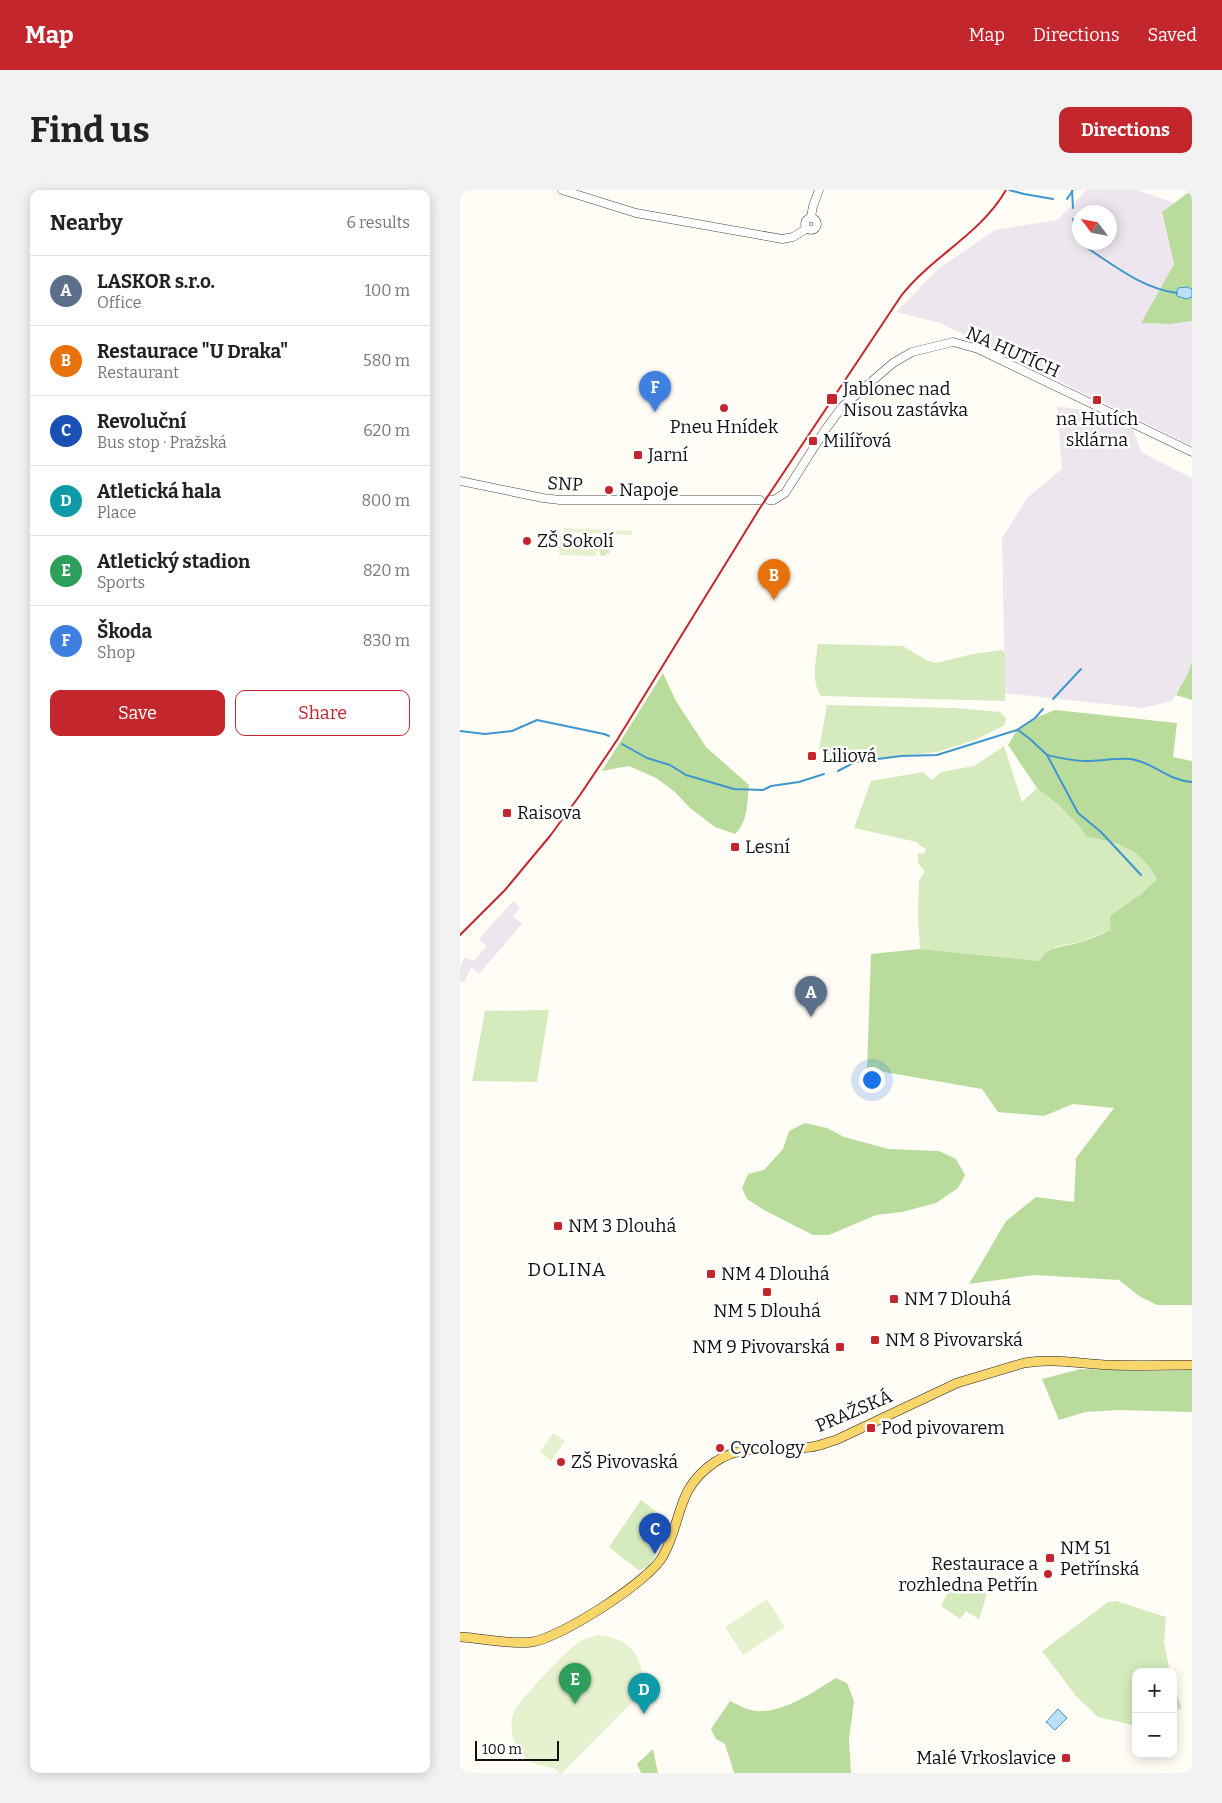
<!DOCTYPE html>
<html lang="en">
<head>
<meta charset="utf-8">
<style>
	body { margin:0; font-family:Bitter,serif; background:#f2f2f2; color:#222 }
	.controls { position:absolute; right:15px; bottom:15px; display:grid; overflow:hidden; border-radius:10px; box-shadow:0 2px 12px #0003 }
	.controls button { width:45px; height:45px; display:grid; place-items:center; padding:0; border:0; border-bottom:1px solid #e0e0e0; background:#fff; color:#222; font:25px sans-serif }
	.compass { position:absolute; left:612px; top:15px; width:45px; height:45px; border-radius:50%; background:#fff; box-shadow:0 2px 12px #0003; rotate:302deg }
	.scale { position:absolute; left:15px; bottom:12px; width:84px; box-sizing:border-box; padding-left:5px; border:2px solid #111; border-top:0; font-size:14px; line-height:18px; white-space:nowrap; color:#111; -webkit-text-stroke:4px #fff; paint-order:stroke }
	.you { position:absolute; left:411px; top:889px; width:18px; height:18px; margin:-12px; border:4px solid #fff; border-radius:50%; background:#1a73e8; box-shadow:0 0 0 8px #1a73e833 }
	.badge { display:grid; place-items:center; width:32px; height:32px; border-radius:50%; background:#c4262e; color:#fff; font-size:16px; font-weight:700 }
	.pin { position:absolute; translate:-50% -41px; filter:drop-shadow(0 1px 2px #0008) }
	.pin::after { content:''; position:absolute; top:26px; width:18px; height:15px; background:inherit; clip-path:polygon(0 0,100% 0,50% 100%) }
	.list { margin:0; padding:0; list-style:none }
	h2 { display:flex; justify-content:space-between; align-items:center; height:65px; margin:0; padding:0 20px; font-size:21px }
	h2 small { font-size:16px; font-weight:400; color:#767676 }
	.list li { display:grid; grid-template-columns:32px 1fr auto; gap:15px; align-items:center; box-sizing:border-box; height:70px; padding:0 20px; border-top:1px solid #e0e0e0 }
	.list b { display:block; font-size:19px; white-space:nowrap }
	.list p { margin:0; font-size:16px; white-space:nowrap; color:#767676 }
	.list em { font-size:16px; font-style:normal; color:#767676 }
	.actions { display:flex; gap:10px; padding:15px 20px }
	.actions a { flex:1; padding:11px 0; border:1px solid #c4262e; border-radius:10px; text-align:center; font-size:18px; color:#c4262e }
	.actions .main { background:#c4262e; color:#fff }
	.map { position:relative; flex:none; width:732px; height:1583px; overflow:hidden; border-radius:10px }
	header { display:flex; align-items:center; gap:30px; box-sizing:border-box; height:70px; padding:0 25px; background:#c4262e; color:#fff }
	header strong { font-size:24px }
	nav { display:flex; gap:28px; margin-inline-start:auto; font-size:18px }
	.intro { display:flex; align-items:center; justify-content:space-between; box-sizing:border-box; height:120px; padding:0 30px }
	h1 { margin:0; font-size:35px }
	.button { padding:12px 22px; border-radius:10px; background:#c4262e; color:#fff; font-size:18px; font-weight:700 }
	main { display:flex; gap:30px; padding:0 30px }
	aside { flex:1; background:#fff; border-radius:10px; box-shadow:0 2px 12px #0003 }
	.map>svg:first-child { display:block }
	.industrial { fill:#eee6ef; fill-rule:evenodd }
	.green { fill:#d5ebbd }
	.forest { fill:#b9dc9c }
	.pitch { fill:#e6f2cf }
	.water { fill:#b9e0f7; stroke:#3f96cf }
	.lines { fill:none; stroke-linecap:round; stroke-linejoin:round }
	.stream { stroke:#3f96cf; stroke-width:2 }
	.minor-casing { stroke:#444; stroke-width:9 }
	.major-casing { stroke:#222; stroke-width:10 }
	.minor { stroke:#fff; stroke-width:8 }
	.major { stroke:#f9d66b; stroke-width:9 }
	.rail { stroke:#c4262e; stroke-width:2 }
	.poi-dot { fill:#c4262e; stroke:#fff; stroke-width:2 }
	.labels { text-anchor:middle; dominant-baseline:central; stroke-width:5; stroke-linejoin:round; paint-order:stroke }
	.street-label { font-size:18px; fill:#111; stroke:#fff }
	.poi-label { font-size:18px; fill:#111; stroke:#fff; text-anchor:start }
	.neighbourhood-label { font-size:19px; letter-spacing:1px; fill:#111; stroke:#fff }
</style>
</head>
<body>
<header>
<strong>Map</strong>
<nav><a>Map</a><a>Directions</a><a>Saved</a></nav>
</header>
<div class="intro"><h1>Find us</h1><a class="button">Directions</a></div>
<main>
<aside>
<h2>Nearby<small>6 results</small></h2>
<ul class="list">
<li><span class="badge" style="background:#5c6f8a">A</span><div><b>LASKOR s.r.o.</b><p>Office</p></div><em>100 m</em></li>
<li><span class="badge" style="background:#e8710a">B</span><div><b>Restaurace &quot;U Draka&quot;</b><p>Restaurant</p></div><em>580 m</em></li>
<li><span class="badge" style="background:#1a4fb4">C</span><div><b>Revoluční</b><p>Bus stop · Pražská</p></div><em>620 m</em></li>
<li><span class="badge" style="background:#0f9aa8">D</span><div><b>Atletická hala</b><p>Place</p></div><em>800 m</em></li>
<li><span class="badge" style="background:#2e9e5b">E</span><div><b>Atletický stadion</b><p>Sports</p></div><em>820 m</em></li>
<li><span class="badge" style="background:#3f7fe0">F</span><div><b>Škoda</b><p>Shop</p></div><em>830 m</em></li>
</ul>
<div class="actions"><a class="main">Save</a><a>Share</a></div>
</aside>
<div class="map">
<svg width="732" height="1583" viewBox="0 0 732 1583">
	<rect width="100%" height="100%" fill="#fffdf5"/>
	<!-- industrial -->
	<g class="industrial">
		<path d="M627,0H677L714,13L702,23L714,74L681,133L710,134L732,131V253L730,255L480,133L436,122L479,78L535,40L597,30ZM620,22H650V52H620Z"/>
		<path d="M597,216L637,222L673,239L681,262L732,288V471L728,483L712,511L682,518L545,503L542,348L567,308L602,279Z"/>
		<path d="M53,711L60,717L53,726L62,734L19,784L11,777L4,793L0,791V777L5,767L13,771L27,756L19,749Z"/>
	</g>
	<!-- green -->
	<g class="green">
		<path d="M141,355H149L150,364L146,363V366L140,365L139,356Z"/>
		<path d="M358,454L443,456L466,470L476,473L513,464L542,460L545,464V511L361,506C351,492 356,470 358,454Z"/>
		<path d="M367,515L494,518L540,522L546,528L545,535L515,550L477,562L380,573L375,568L359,559Z"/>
		<path d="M544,556L562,612L577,598C595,613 613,627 627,647C644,650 664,654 679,664C687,670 692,681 697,689L680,705L651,740L620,752L595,757L580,771L460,759L458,728L459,690L465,682L458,673V663L463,664L466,659L459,655L457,652L394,638L411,591L463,582L472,590L481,582L514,576Z"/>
		<path d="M89,820L77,892L12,891L25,821Z"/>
		<path d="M181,1310L204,1328L208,1335C206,1342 192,1375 186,1378C183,1379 180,1379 178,1380L149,1357Z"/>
		<path d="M494,1390L527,1404L519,1429L506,1421L500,1429L481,1416Z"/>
		<path d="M656,1411L706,1427L704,1453L710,1482H676V1536L638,1527L616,1506L582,1461L648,1412Z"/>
		<path d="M713,1494L722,1518L713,1522Z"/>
	</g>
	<!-- forest -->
	<g class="forest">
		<path d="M732,0V99L727,97L726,109L732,107V131L710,134L681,133L714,74L702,22Z"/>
		<path d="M732,471V510L716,505L728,483Z"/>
		<path d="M203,483L216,511L246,557L289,595C287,613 288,632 275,644L255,637L230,618L215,602L196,588L169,576L142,581Z"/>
		<path d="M595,520L717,533L713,567L732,571V1115H697L679,1106L659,1090L574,1085L509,1094L546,1031L576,1007L614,1012L616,968L654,918L613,914L584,926L538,922L522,899L407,879L411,764L460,759L580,771C587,755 607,757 621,752C631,749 641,744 651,740L650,726L680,705L697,689C681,659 659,652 627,647L617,634L598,615L577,598L548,555L557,540L575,528Z"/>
		<path d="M345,933L367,938L384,947L429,959L479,961L496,969L505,985L498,998L476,1013L442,1022L416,1025L369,1045H353L304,1020L287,1009L282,998L288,984L304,980L323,959L329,941Z"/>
		<path d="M621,1179L691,1181L732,1180V1222L659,1220L625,1222L599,1230L582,1189Z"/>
		<path d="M376,1488L387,1493L394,1511L389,1549L391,1583H274L265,1554L256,1549L251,1539L270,1511C278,1515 287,1520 296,1521C324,1523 353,1502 376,1488Z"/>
		<path d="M193,1559L198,1583H181L177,1574Z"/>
	</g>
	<!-- pitch -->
	<g class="pitch">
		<path d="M104,338L172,341V345L104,342Z"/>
		<path d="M100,346L137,348L136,366L99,365Z"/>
		<path d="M93,1243L105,1251L91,1271L80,1262Z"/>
		<path d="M307,1409L325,1437L283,1465L265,1437Z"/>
		<path d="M137,1445C157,1446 174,1454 180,1474C184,1485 181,1486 189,1495L102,1583H100C94,1577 90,1578 83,1576C71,1574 62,1566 56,1556C51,1546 50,1533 54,1522C60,1509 106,1461 119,1452C125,1448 131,1447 137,1445Z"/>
	</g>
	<!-- water -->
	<g class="water">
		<path d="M727,97L732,99V107L726,109L717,106L716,103L718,98Z"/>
		<path d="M598,1519L607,1528L595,1540L586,1532Z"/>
	</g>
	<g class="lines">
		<!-- stream -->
		<g class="stream">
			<path d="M549,0L564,4L593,9"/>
			<path d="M612,1L613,18"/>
			<path d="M607,9L613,0"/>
			<path d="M613,29L615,38L620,47"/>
			<path d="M622,52L624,56C654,75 681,98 717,103"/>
			<path d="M593,509L621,479"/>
			<path d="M558,540L570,549L587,565L618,623L641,642L681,685"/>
			<path d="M0,541L25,544L52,541L77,530L144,544L149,546"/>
			<path d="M162,554L187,568L210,575L226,585L274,599L303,600L311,596L339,592L364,584"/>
			<path d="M587,565C600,568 612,571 625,571C640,571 656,568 671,569C693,572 709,591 732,592"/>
			<path d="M378,581L395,572L441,566L477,565L557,540L575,528L583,519"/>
		</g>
		<defs>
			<g id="minor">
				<path d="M102,0L176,23L322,49L333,47L346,39"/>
				<path d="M351,27L353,16L359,0"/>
				<circle cx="351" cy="34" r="6"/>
				<path d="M0,291L83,308L100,310H300"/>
				<path d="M309,310H314L325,303L365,240L382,217L433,173L452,162L493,152L518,159L732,262"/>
			</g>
			<path id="major" d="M0,1447C22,1448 51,1455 72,1452C100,1448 190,1391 203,1366C223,1330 215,1299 255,1272C285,1252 317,1261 351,1257C360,1256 368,1252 376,1250L497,1193L564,1173C592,1168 622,1174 650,1175C677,1176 705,1175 732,1175"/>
		</defs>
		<!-- minor casing -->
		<use href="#minor" class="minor-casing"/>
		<!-- major casing -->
		<use href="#major" class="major-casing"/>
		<!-- minor -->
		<use href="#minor" class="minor"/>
		<!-- major -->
		<use href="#major" class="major"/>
		<!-- rail -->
		<path class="rail" d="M0,745L45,700L90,646L120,605L157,550L300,318L441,106C472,66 520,45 546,0"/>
	</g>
	<!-- markers -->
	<g class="poi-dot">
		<rect x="366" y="203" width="12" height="12" rx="2.5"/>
		<rect x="632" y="205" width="10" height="10" rx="2.5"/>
		<circle cx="264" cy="218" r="5"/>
		<rect x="348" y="246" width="10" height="10" rx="2.5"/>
		<rect x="173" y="260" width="10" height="10" rx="2.5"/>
		<circle cx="149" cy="300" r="5"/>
		<circle cx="67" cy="351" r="5"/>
		<rect x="347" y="561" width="10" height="10" rx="2.5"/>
		<rect x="42" y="618" width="10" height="10" rx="2.5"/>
		<rect x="270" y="652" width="10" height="10" rx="2.5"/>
		<rect x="93" y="1031" width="10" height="10" rx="2.5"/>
		<rect x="246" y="1079" width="10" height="10" rx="2.5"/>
		<rect x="302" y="1097" width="10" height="10" rx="2.5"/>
		<rect x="429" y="1104" width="10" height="10" rx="2.5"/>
		<rect x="410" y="1145" width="10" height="10" rx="2.5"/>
		<rect x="375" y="1152" width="10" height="10" rx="2.5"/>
		<rect x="406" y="1233" width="10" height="10" rx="2.5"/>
		<circle cx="260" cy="1258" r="5"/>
		<circle cx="101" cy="1272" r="5"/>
		<rect x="585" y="1363" width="10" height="10" rx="2.5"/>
		<circle cx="588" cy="1384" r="5"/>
		<rect x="601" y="1563" width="10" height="10" rx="2.5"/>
	</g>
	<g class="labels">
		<!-- street labels -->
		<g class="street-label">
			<text transform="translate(553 162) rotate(24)">NA HUTÍCH</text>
			<text transform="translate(105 294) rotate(3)">SNP</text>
			<text transform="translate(394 1221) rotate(-23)">PRAŽSKÁ</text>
		</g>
		<!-- poi labels -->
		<g class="poi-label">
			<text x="383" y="199">Jablonec nad<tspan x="383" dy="21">Nisou zastávka</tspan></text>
			<text x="637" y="229" text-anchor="middle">na Hutích<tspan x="637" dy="21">sklárna</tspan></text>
			<text x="264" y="237" text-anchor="middle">Pneu Hnídek</text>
			<text x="363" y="251">Milířová</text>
			<text x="188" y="265">Jarní</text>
			<text x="159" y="300">Napoje</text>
			<text x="77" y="351">ZŠ Sokolí</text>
			<text x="362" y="566">Liliová</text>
			<text x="57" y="623">Raisova</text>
			<text x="285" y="657">Lesní</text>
			<text x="108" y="1036">NM 3 Dlouhá</text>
			<text x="261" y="1084">NM 4 Dlouhá</text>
			<text x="444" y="1109">NM 7 Dlouhá</text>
			<text x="307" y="1121" text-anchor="middle">NM 5 Dlouhá</text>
			<text x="425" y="1150">NM 8 Pivovarská</text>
			<text x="370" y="1157" text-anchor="end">NM 9 Pivovarská</text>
			<text x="421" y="1238">Pod pivovarem</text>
			<text x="270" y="1258">Cycology</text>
			<text x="111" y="1272">ZŠ Pivovaská</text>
			<text x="600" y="1358">NM 51<tspan x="600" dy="21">Petřínská</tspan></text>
			<text x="578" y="1374" text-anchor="end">Restaurace a<tspan x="578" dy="21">rozhledna Petřín</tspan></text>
			<text x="596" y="1568" text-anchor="end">Malé Vrkoslavice</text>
		</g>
		<!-- neighbourhood labels -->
		<g class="neighbourhood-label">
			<text x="107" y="1079">DOLINA</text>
		</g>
	</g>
</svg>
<div class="controls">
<button>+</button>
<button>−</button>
</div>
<svg class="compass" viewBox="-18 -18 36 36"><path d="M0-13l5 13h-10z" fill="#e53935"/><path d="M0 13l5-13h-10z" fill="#767676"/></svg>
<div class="scale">100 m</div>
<div class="you"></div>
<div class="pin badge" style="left:351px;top:827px;background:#5c6f8a">A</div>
<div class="pin badge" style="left:314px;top:410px;background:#e8710a">B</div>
<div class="pin badge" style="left:195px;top:1364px;background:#1a4fb4">C</div>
<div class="pin badge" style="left:184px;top:1524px;background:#0f9aa8">D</div>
<div class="pin badge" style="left:115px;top:1514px;background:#2e9e5b">E</div>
<div class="pin badge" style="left:195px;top:222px;background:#3f7fe0">F</div>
</div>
</main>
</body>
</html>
